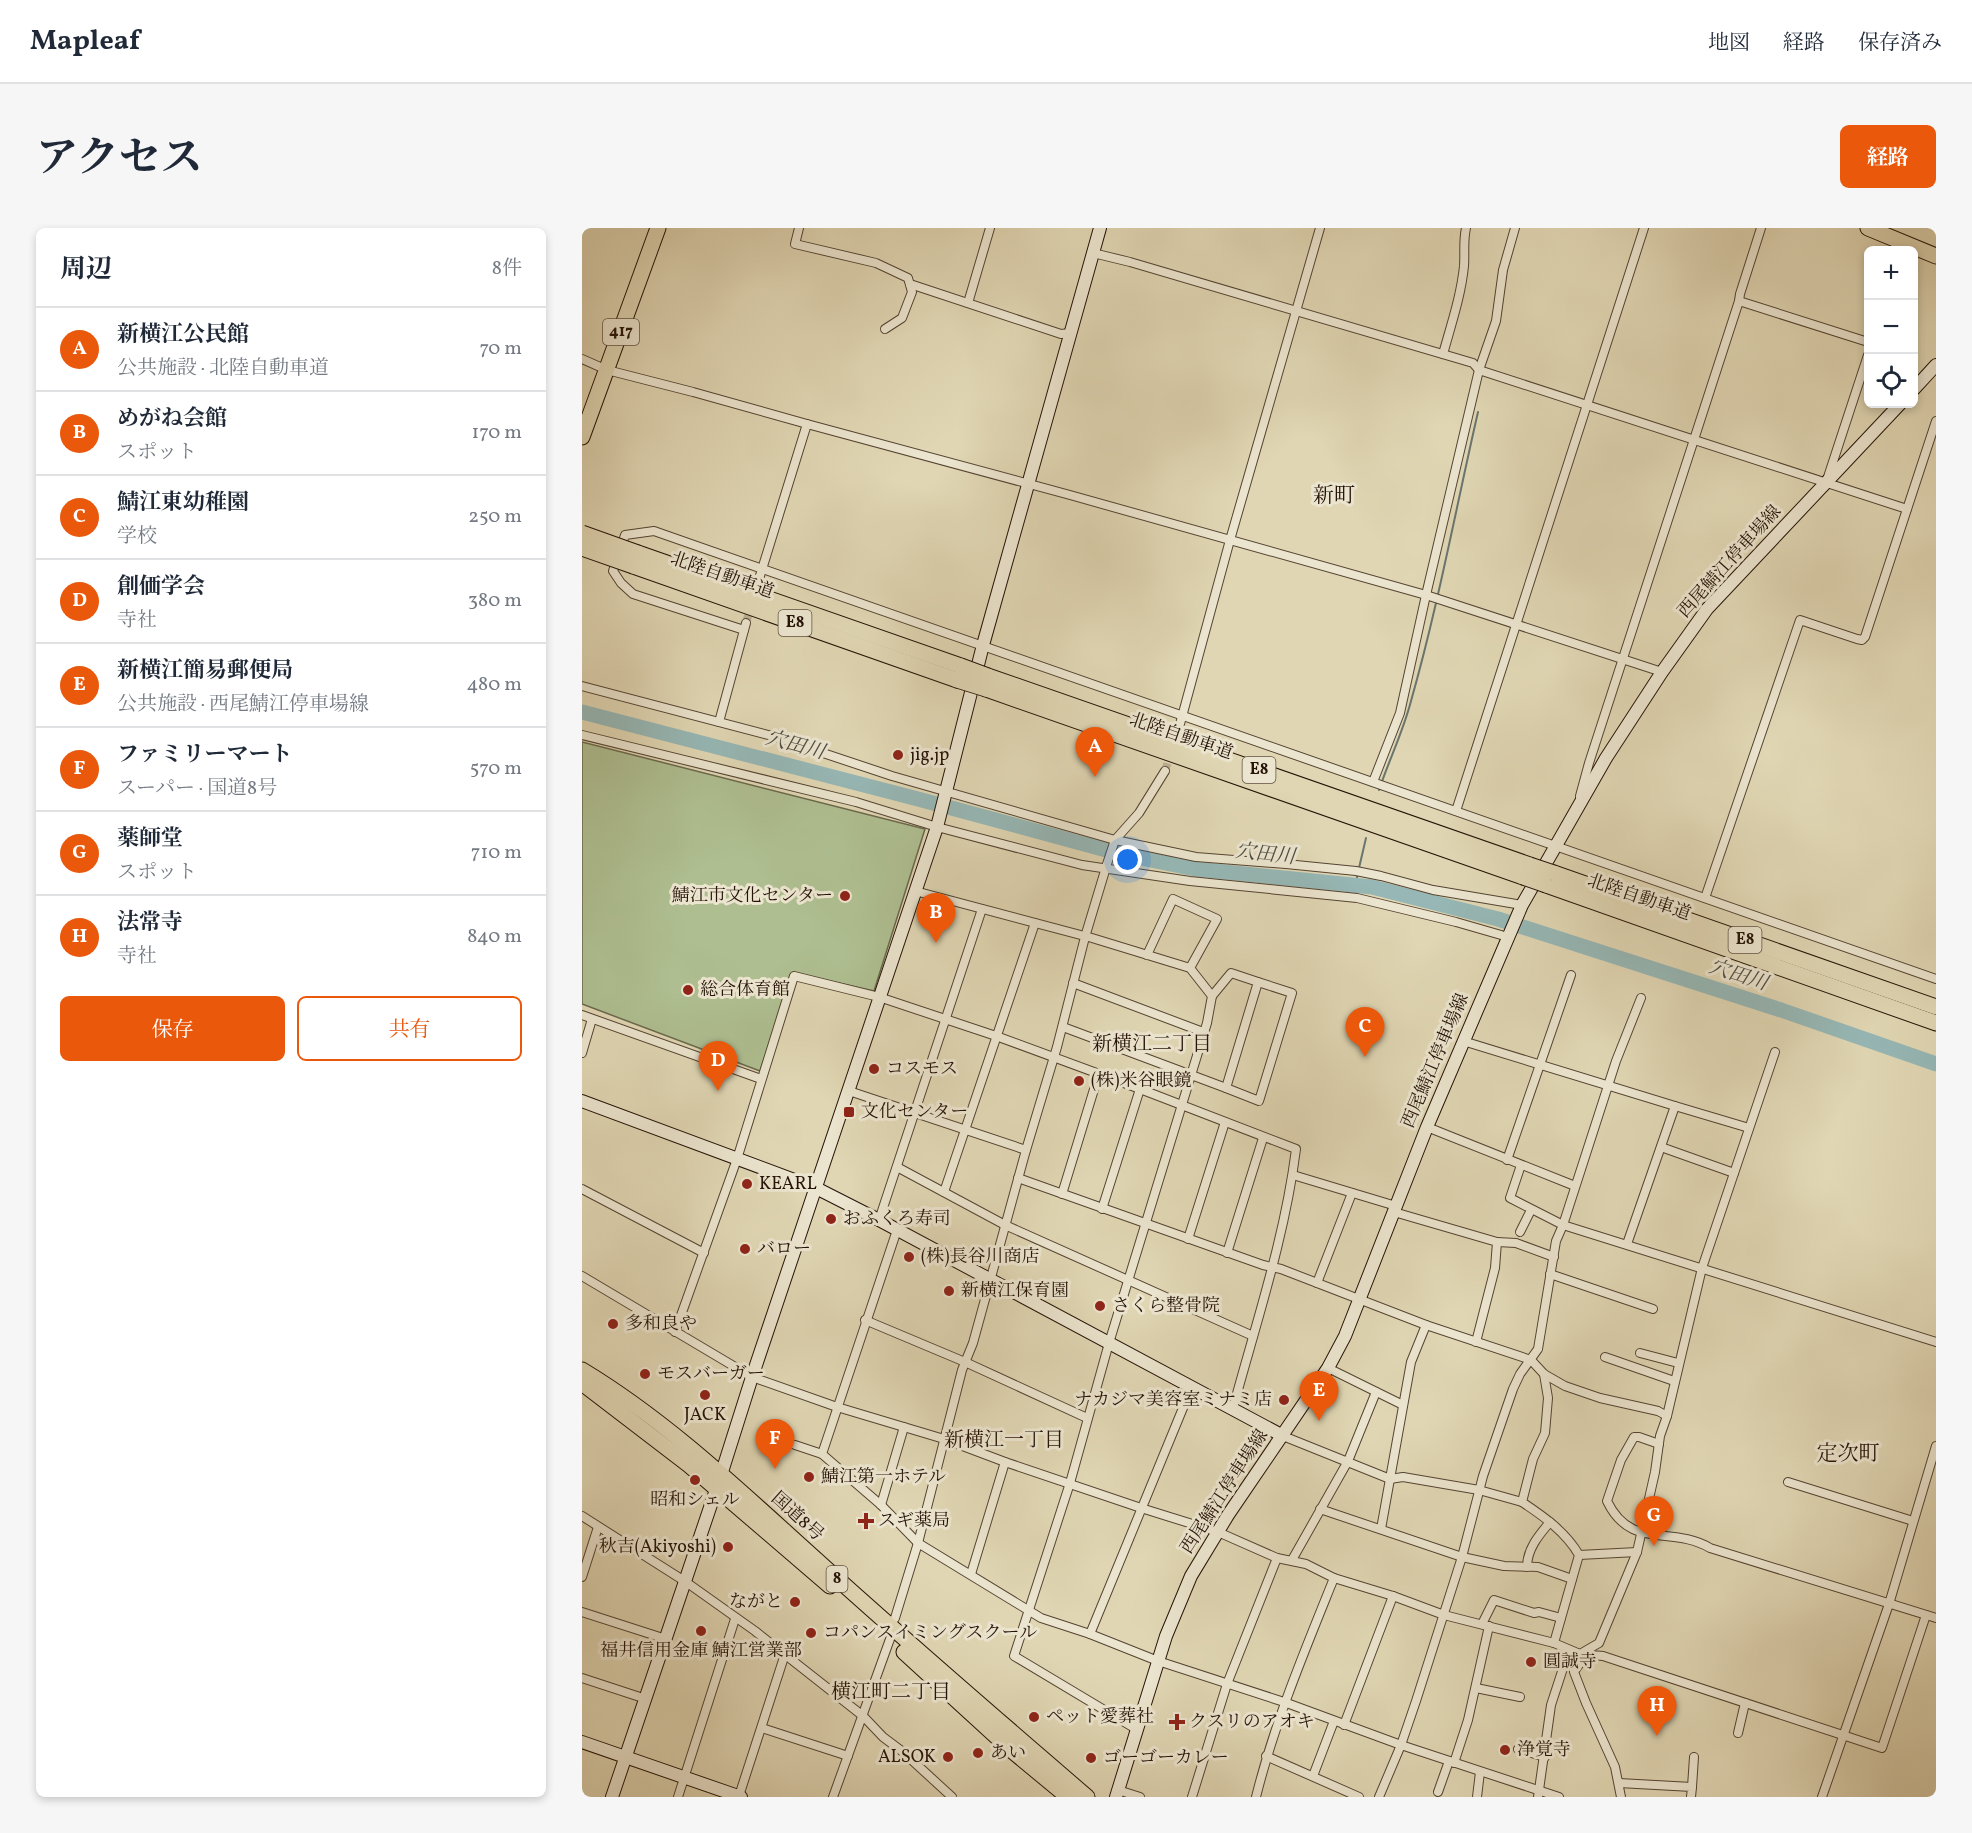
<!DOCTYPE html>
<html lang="ja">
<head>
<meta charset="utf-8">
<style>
	body { margin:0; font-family:Vollkorn,"Noto Serif JP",serif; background:#f6f6f7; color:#1f2937 }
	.controls { position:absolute; right:18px; top:18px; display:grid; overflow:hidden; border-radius:9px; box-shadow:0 3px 9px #0003 }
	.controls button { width:54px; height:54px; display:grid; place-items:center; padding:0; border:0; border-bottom:2px solid #e0e1e3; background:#fff; color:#1f2937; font:30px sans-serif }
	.you { position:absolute; left:546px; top:632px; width:21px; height:21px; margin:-15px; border:4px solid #fff; border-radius:50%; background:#1a73e8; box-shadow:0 0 0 9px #1a73e833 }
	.badge { display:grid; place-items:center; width:39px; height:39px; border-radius:50%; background:#ea580c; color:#fff; font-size:20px; font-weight:700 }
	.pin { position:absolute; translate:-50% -50px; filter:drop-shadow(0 2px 3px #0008) }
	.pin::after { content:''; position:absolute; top:32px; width:21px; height:18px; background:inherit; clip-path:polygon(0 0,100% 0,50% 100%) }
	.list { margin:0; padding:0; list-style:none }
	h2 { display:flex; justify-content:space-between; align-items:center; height:78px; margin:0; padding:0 24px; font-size:26px }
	h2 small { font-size:20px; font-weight:400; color:#747a83 }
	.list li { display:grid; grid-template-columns:39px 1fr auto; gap:18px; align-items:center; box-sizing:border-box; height:84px; padding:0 24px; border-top:2px solid #e0e1e3 }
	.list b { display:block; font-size:22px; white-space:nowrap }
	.list p { margin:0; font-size:20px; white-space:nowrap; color:#747a83 }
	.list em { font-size:20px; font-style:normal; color:#747a83 }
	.actions { display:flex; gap:12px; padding:18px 24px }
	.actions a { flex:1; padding:14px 0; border:2px solid #ea580c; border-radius:9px; text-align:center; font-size:21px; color:#ea580c }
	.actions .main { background:#ea580c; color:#fff }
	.icon { flex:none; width:33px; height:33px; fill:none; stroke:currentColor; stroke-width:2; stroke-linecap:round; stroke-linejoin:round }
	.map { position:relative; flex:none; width:1354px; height:1569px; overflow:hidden; border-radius:9px }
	header { display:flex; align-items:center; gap:36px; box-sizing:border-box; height:84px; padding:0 30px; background:#fff; border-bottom:2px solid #e0e1e3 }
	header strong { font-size:28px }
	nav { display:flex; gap:33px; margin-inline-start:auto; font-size:21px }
	.intro { display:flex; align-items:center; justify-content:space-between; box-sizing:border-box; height:144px; padding:0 36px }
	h1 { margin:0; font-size:42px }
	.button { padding:15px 27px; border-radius:9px; background:#ea580c; color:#fff; font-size:21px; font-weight:700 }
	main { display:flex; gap:36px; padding:0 36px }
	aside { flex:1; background:#fff; border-radius:9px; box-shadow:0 3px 9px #0003 }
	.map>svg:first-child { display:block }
	.green { fill:#aebe90; stroke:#6a684c; stroke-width:1.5 }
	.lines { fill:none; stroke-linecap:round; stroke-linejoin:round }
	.stream { stroke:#69756f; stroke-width:2 }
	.river { stroke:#96b7b5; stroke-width:15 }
	.street-tunnel { stroke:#bbaf91; stroke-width:8; stroke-dasharray:8 4; stroke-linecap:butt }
	.street-casing { stroke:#544432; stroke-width:10 }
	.secondary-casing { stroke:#251307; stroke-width:14 }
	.highway-casing { stroke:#251307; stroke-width:17 }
	.street { stroke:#ebe4ce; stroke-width:8 }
	.secondary { stroke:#ebe4ce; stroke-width:12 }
	.highway { stroke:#e0d6b3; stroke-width:15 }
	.highway-bridge-casing { stroke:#251307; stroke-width:17; stroke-linecap:butt }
	.highway-bridge { stroke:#e0d6b3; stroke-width:15 }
	.poi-dot { fill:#8f2418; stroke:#ebe4ce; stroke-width:2 }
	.labels { text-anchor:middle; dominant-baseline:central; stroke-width:6; stroke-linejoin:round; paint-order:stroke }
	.shield { fill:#ebe4ce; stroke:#605243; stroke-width:1.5 }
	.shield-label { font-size:16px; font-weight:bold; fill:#251307 }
	.street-label { font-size:18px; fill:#251307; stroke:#ebe4ce }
	.poi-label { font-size:18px; fill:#251307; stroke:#ebe4ce; text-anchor:start }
	.water-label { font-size:20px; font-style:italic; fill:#4d4c44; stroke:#ebe4ce }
	.neighbourhood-label { font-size:20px; fill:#251307; stroke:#ebe4ce }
	.quarter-label { font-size:21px; fill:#251307; stroke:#ebe4ce }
</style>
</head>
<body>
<header>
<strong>Mapleaf</strong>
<nav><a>地図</a><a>経路</a><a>保存済み</a></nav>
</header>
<div class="intro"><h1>アクセス</h1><a class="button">経路</a></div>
<main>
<aside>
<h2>周辺<small>8件</small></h2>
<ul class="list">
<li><span class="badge">A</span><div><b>新横江公民館</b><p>公共施設 · 北陸自動車道</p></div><em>70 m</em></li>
<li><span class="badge">B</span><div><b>めがね会館</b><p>スポット</p></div><em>170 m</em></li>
<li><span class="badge">C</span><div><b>鯖江東幼稚園</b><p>学校</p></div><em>250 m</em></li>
<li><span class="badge">D</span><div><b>創価学会</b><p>寺社</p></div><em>380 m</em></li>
<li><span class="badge">E</span><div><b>新横江簡易郵便局</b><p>公共施設 · 西尾鯖江停車場線</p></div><em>480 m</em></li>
<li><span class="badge">F</span><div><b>ファミリーマート</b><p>スーパー · 国道8号</p></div><em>570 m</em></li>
<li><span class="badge">G</span><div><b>薬師堂</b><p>スポット</p></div><em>710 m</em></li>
<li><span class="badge">H</span><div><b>法常寺</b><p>寺社</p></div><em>840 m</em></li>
</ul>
<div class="actions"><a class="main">保存</a><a>共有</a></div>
</aside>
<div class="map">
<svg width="1354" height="1569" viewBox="0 0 1354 1569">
	<rect width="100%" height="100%" fill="#e0d6b3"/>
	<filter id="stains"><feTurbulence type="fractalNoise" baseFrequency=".00333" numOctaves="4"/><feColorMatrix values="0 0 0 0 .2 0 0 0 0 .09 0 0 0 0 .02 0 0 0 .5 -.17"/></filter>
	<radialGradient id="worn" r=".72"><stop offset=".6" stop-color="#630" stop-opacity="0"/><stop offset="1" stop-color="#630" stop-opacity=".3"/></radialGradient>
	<!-- green -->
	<path class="green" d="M0,514L343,601L292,763L212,745L178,843L0,776Z"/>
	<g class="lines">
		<!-- stream -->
		<g class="stream">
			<path d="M797,562C807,532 821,504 829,473C856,378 874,280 896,184"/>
			<path d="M777,640L784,610"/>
			<path d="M773,657L776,645"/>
		</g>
		<!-- river -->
		<path class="river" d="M0,484L336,571L539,626L613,641L790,659L916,691L1199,782L1354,836"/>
		<!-- street-tunnel -->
		<g class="street-tunnel">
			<path d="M164,395L177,351"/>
			<path d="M583,543L598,496"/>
		</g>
		<defs>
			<g id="street">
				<path d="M217,0L213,16L294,35L326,50L330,64L320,90L303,101"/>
				<path d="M511,25L548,34L891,135L897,142L1325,281"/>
				<path d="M328,56L479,106L488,105"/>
				<path d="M1157,73L1286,114"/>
				<path d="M386,75L408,0"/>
				<path d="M861,126C869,97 879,68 882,38C883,25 881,13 884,0"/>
				<path d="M0,131L25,142L111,164L225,196L488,267L844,367L1080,444"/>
				<path d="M1245,252L1286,127"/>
				<path d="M177,351L225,196"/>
				<path d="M162,402L51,366L39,355L31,343L43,307L72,303L1354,751"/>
				<path d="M0,458L190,508L310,548L533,612L614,629L704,636L774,643L799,648L851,662L940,677"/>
				<path d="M137,494L164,395"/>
				<path d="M598,496L648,312L738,0"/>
				<path d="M0,507L274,574L355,599L500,637L608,653L775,670L874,694L926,709"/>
				<path d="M791,554L818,485L844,367L897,142L914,93L921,42L933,0"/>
				<path d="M998,568L1007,535L1157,73L1158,66L1179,0"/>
				<path d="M874,583L1062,0"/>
				<path d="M333,663L510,710L608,740L630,768L625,795L527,1115L488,1255L432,1428L554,1501"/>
				<path d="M1123,670L1218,392L1275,411L1280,412L1283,409L1354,193"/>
				<path d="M565,727L591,671L635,691L608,740"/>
				<path d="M491,755L621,804"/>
				<path d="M0,787L179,851"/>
				<path d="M481,799L644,860L676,754L649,745L630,768"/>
				<path d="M881,813L1093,878L1045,1016"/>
				<path d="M0,825L10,791"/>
				<path d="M644,860L677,873L710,765L676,754"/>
				<path d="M267,863L444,922"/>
				<path d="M1093,878L1167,900"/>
				<path d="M845,899L993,958"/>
				<path d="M1079,919L1152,945"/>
				<path d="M925,932L989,747"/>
				<path d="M939,937L928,970L981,997L1354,1114"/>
				<path d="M315,939L423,997L671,1108"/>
				<path d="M711,947L814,978"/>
				<path d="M436,950L681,1037L699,1041L844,1097L949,1132L962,1146L983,1158L1018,1170L1076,1183L1085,1188"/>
				<path d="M0,961L122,1025"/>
				<path d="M362,964L453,695"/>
				<path d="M480,966L517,845"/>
				<path d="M520,981L558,861"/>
				<path d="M812,984L915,1014L913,1040L894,1114"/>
				<path d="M297,992L400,681"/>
				<path d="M315,1002L240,1226L299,1277L336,1315L459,1390L508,1406L576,1433L702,1474L819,1517L977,1569"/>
				<path d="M938,1004L949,982"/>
				<path d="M606,1011L643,894"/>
				<path d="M915,1014L934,1015L972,1029"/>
				<path d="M645,1025L681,910"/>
				<path d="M968,1046L1071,1081"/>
				<path d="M0,1048L170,1149L255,1179L362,1211L423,1234L559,1280L636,1304L695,1330L724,1336L752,1350L811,1368L862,1387L972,1415L998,1426"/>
				<path d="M735,1055L770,965"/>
				<path d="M283,1092L383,1134L505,1190"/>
				<path d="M93,1104L155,931L212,748L297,769L414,808L558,861L714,921C703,1009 674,1095 651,1180"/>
				<path d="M1058,1125L1096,1135"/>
				<path d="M1023,1129L1092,1153"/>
				<path d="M746,1140L821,1177"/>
				<path d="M962,1146L966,1170L963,1205L951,1231L940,1274C961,1288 984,1304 997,1327L972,1415"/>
				<path d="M701,1208L808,1251L821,1249L897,1262L940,1274"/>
				<path d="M1077,1216L1057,1209H1052L1039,1232L1025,1273C1049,1323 1089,1297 1128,1320L1354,1390"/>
				<path d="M213,1217L240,1226"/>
				<path d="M1206,1254L1331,1293"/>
				<path d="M299,1277L322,1199"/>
				<path d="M738,1281L880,1329L922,1338L956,1339L990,1351"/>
				<path d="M0,1288L104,1354L173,1403L281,1488L301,1509L321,1524L370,1569"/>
				<path d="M799,1301L829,1134L844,1097"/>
				<path d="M997,1327L1055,1324"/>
				<path d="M710,1332L766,1233L794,1164"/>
				<path d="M945,1339C945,1321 957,1307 968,1294"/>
				<path d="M389,1346L423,1234"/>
				<path d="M0,1349L16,1299"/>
				<path d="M0,1384L84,1411"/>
				<path d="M900,1396L912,1372L952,1385L957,1384L979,1390"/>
				<path d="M307,1398L313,1390L336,1315L380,1142L391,1115L444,922L475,819L503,709L525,636L533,612L557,585L583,543"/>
				<path d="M508,1406L610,1158"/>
				<path d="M994,1441C1000,1431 1008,1426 1021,1428L1300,1520L1344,1387"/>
				<path d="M0,1450L64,1471"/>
				<path d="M894,1460L938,1469"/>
				<path d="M762,1497L811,1368"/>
				<path d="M180,1500L266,1528"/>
				<path d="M1156,1505L1163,1475"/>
				<path d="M936,1521L963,1529"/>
				<path d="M684,1528L777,1569"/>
				<path d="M872,1535L886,1492L907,1398"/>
				<path d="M731,1548L752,1493"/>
				<path d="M1037,1555L1110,1559L1109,1569"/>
				<path d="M1110,1559L1112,1529"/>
				<path d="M536,1562L558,1569"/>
				<path d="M856,1564L867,1533"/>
				<path d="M157,1568L203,1426"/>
				<path d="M96,1569L153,1391"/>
				<path d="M251,1569L308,1411"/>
				<path d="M610,1569L645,1456L695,1330"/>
				<path d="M674,1569C693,1493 723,1422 752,1350"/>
				<path d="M797,1569L819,1517L834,1473L880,1329L901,1248L931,1161L938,1146L956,1121L974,1013L981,997L1034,833L1059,770"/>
				<path d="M895,1569L898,1544"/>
				<path d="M956,1569L969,1477L987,1422"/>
				<path d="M1039,1569L1033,1539L1004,1475L992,1444V1434L998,1426L1017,1415L1055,1324L1073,1244L1078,1208L1085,1188L1120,1040L1193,824"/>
				<path d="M1240,1569L1307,1376L1354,1218"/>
			</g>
			<g id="secondary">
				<path d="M1332,161L1354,137"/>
				<path d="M0,873L234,960L297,992L701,1208"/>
				<path d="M0,1514L159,1569"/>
				<path d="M30,1569L139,1247L170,1149L355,599L401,417L518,0"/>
				<path d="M534,1569L584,1408L609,1348L646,1287L746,1140L763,1108L845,899L940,677L1024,530L1080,444L1125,381L1318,176"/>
			</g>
			<g id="highway">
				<path d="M1286,0L1354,28"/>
				<path d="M0,209L76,0"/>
				<path d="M56,325L379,438"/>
				<path d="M51,338L375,452"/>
				<path d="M406,448L948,637"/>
				<path d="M404,461L941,649"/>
				<path d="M972,645L1354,779"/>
				<path d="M964,657L1354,795"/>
				<path d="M0,1142C88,1195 163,1268 239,1336C326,1415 416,1492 505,1569"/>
				<path d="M0,1155L107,1237L248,1358"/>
				<path d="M322,1424L428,1521L486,1569"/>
			</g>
		</defs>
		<!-- street casing -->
		<use href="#street" class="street-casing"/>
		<!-- secondary casing -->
		<use href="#secondary" class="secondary-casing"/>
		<!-- highway casing -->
		<use href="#highway" class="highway-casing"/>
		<!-- street -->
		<use href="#street" class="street"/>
		<!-- secondary -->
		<use href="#secondary" class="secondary"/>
		<!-- highway -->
		<use href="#highway" class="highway"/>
		<defs>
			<g id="highway-bridge">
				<path d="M0,305L56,325"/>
				<path d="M0,320L51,338"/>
				<path d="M379,438L406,448"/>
				<path d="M375,452L404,461"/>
				<path d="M948,637L972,645"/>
				<path d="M941,649L964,657"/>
			</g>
		</defs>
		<!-- highway-bridge casing -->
		<use href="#highway-bridge" class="highway-bridge-casing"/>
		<!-- highway-bridge -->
		<use href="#highway-bridge" class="highway-bridge"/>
	</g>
	<!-- markers -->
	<g class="poi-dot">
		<circle cx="316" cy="527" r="6"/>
		<circle cx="263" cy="668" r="6"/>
		<circle cx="106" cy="762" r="6"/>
		<circle cx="292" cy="841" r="6"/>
		<circle cx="497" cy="853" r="6"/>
		<rect x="261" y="878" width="12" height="12" rx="3"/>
		<circle cx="165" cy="956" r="6"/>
		<circle cx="249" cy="991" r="6"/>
		<circle cx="163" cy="1021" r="6"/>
		<circle cx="327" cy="1029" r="6"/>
		<circle cx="367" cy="1063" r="6"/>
		<circle cx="518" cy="1078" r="6"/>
		<circle cx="31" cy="1096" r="6"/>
		<circle cx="63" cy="1146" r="6"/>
		<circle cx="123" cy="1167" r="6"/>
		<circle cx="702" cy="1172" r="6"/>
		<circle cx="227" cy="1249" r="6"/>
		<circle cx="113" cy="1252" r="6"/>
		<path d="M281 1284h6v6h6v6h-6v6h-6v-6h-6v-6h6z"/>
		<circle cx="146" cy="1319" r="6"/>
		<circle cx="213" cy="1374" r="6"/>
		<circle cx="119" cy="1403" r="6"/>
		<circle cx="229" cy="1405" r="6"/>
		<circle cx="949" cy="1434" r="6"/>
		<circle cx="452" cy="1489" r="6"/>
		<path d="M592 1485h6v6h6v6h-6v6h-6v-6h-6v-6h6z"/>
		<circle cx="923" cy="1522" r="6"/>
		<circle cx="396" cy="1525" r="6"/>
		<circle cx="366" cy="1529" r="6"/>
		<circle cx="509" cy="1530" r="6"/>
	</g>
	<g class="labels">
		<!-- shield labels -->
		<g class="shield">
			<rect x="21" y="91" width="36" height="26" rx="4.5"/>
			<rect x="196.5" y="382" width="33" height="26" rx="4.5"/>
			<rect x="660.5" y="529" width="33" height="26" rx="4.5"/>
			<rect x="1146.5" y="699" width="33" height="26" rx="4.5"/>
			<rect x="244.5" y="1338" width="21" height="26" rx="4.5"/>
		</g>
		<g class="shield-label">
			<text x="39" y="104">417</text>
			<text x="213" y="395">E8</text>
			<text x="677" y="542">E8</text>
			<text x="1163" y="712">E8</text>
			<text x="255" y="1351">8</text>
		</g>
		<!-- street labels -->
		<g class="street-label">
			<text transform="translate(1148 334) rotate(-48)">西尾鯖江停車場線</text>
			<text transform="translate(140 348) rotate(19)">北陸自動車道</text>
			<text transform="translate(599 509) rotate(19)">北陸自動車道</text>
			<text transform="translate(1057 670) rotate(19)">北陸自動車道</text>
			<text transform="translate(854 833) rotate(-67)">西尾鯖江停車場線</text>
			<text transform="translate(643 1264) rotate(-57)">西尾鯖江停車場線</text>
			<text transform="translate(215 1289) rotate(42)">国道8号</text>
		</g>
		<!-- poi labels -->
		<g class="poi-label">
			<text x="328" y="527">jig.jp</text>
			<text x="251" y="668" text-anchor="end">鯖江市文化センター</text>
			<text x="118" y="762">総合体育館</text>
			<text x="304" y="841">コスモス</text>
			<text x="509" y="853">(株)米谷眼鏡</text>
			<text x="279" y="884">文化センター</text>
			<text x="177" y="956">KEARL</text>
			<text x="261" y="991">おふくろ寿司</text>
			<text x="175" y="1021">バロー</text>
			<text x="339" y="1029">(株)長谷川商店</text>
			<text x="379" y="1063">新横江保育園</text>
			<text x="530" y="1078">さくら整骨院</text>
			<text x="43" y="1096">多和良や</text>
			<text x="75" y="1146">モスバーガー</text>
			<text x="690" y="1172" text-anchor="end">ナカジマ美容室ミナミ店</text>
			<text x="123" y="1187" text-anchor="middle">JACK</text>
			<text x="239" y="1249">鯖江第一ホテル</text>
			<text x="113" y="1272" text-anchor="middle">昭和シェル</text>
			<text x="296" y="1293">スギ薬局</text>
			<text x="134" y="1319" text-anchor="end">秋吉(Akiyoshi)</text>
			<text x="201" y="1374" text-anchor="end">ながと</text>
			<text x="241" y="1405">コパンスイミングスクール</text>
			<text x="119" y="1423" text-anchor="middle">福井信用金庫 鯖江営業部</text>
			<text x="961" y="1434">圓誠寺</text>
			<text x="464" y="1489">ペット愛葬社</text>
			<text x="607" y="1494">クスリのアオキ</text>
			<text x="935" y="1522">浄覚寺</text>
			<text x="408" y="1525">あい</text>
			<text x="354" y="1529" text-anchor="end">ALSOK</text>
			<text x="521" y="1530">ゴーゴーカレー</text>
		</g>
		<!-- water labels -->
		<g class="water-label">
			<text transform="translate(213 518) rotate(15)">穴田川</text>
			<text transform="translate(683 627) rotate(6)">穴田川</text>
			<text transform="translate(1156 748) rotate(18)">穴田川</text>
		</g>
		<!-- neighbourhood labels -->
		<g class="neighbourhood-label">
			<text x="570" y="817">新横江二丁目</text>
			<text x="422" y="1213">新横江一丁目</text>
			<text x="309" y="1465">横江町二丁目</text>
		</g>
		<!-- quarter labels -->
		<g class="quarter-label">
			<text x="752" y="268">新町</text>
			<text x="1266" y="1226">定次町</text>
		</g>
	</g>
	<rect width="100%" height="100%" filter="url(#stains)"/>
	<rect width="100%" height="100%" fill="url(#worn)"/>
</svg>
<div class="controls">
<button>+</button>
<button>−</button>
<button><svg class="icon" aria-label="locate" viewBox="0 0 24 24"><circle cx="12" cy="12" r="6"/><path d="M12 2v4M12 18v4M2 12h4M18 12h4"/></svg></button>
</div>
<div class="you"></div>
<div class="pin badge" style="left:513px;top:549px">A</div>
<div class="pin badge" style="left:354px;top:715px">B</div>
<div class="pin badge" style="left:783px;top:829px">C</div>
<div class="pin badge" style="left:136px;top:863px">D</div>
<div class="pin badge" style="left:737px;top:1193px">E</div>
<div class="pin badge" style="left:193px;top:1241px">F</div>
<div class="pin badge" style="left:1072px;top:1318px">G</div>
<div class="pin badge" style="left:1075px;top:1508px">H</div>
</div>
</main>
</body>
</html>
